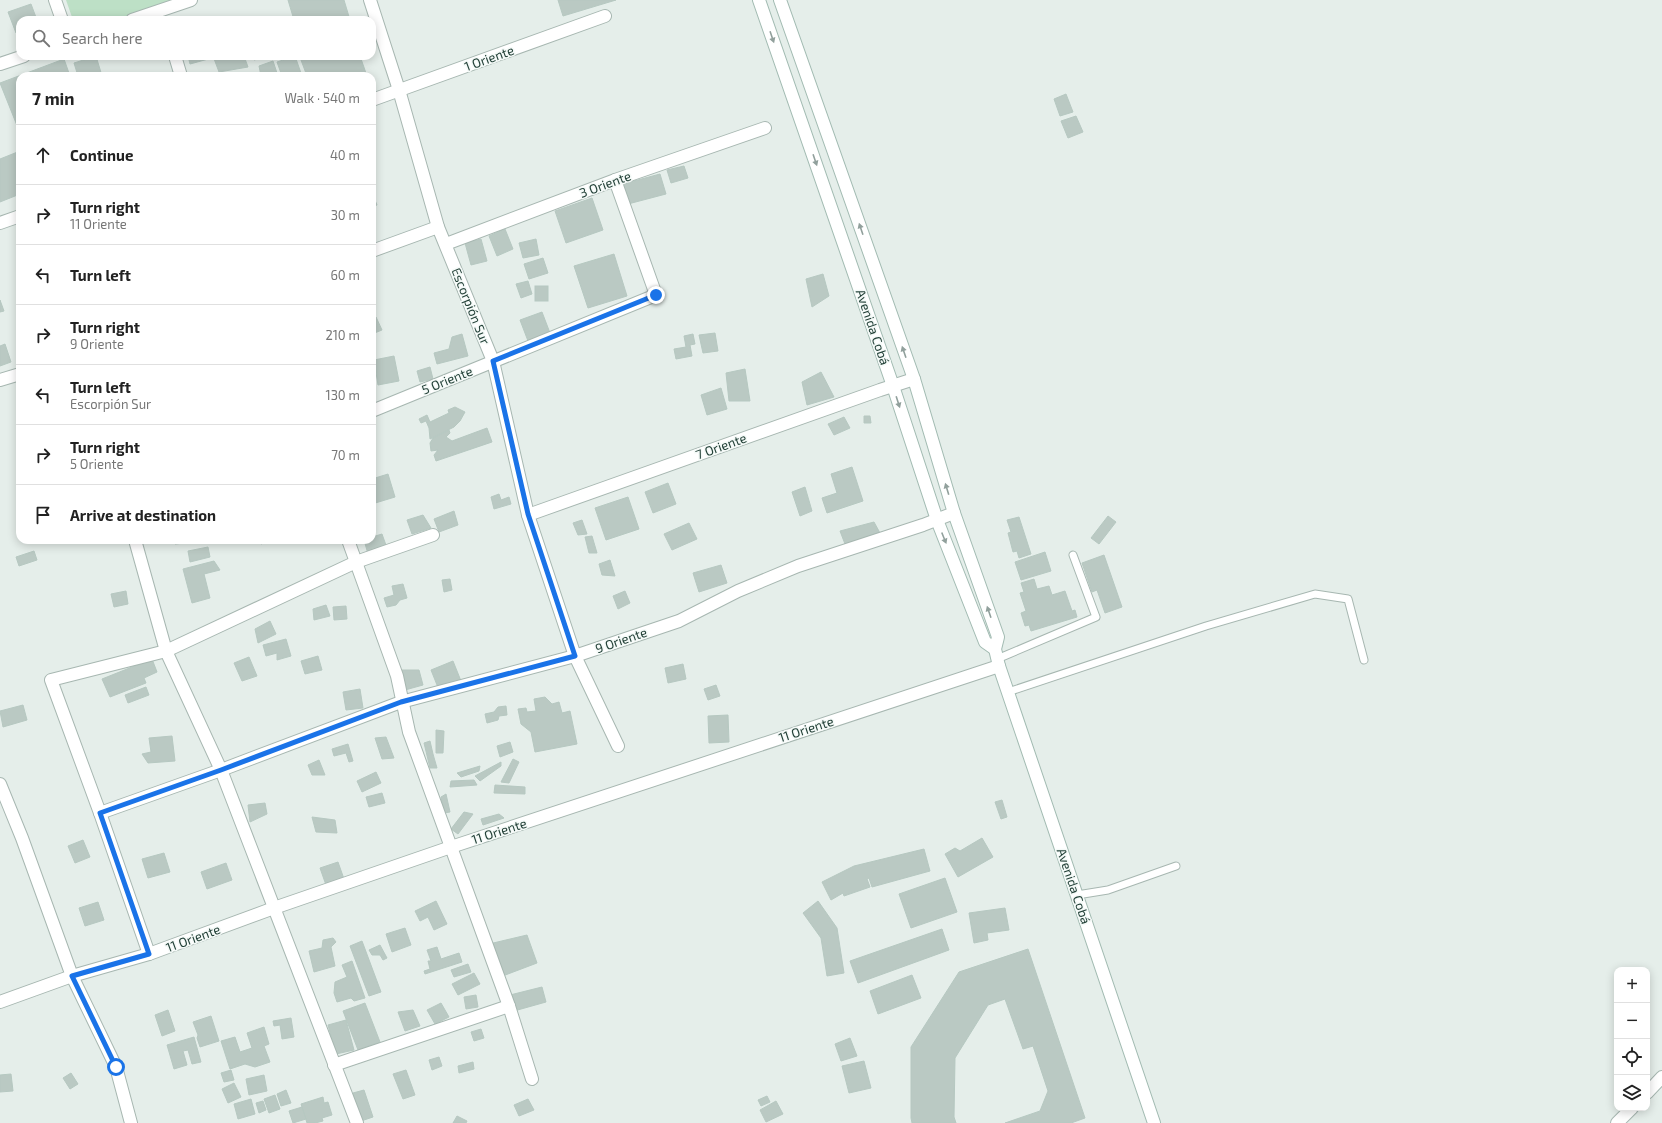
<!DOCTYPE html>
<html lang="en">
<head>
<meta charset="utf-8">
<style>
	body { margin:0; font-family:"Exo 2",sans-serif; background:#f2f2f2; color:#222 }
	.controls { position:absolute; right:12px; bottom:12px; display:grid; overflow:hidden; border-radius:8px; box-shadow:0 2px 10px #0003 }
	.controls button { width:36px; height:36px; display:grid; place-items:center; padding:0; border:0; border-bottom:1px solid #e0e0e0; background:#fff; color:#222; font:20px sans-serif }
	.stop { position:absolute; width:12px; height:12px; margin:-9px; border:3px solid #1a73e8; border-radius:50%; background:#fff }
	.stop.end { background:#1a73e8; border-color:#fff; box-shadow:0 1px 4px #0008 }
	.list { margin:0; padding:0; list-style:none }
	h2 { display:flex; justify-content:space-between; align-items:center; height:52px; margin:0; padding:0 16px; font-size:17px }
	h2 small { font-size:13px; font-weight:400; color:#767676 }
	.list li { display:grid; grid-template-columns:26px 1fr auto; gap:12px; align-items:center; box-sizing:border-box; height:60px; padding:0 16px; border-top:1px solid #e0e0e0 }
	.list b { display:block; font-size:15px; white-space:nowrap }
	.list p { margin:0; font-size:13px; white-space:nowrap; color:#767676 }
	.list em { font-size:13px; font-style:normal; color:#767676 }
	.icon { flex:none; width:22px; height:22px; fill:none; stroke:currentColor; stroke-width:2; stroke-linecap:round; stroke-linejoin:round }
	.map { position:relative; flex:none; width:1662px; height:1123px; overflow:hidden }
	.search { position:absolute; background:#fff; box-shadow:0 2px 10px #0003; left:16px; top:16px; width:360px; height:44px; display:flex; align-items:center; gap:10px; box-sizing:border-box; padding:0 14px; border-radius:12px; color:#767676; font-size:15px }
	.panel { position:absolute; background:#fff; box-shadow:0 2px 10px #0003; left:16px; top:72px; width:360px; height:472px; border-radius:12px }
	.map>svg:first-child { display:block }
	.green { fill:#bde0c6 }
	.building { fill:#bac9c3; stroke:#b6c8c1 }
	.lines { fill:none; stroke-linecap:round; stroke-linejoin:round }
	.service-casing { stroke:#a7b7b1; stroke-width:9 }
	.minor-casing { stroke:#a7b7b1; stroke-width:14 }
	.tertiary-casing { stroke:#a7b7b1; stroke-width:14 }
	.secondary-casing { stroke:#a2bbb2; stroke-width:14 }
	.service { stroke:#fff; stroke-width:7 }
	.minor { stroke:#fff; stroke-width:12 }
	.tertiary { stroke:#fff; stroke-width:12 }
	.secondary { stroke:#fff; stroke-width:12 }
	.oneway { fill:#91a09c }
	.route { stroke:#1a73e8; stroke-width:5 }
	.labels { text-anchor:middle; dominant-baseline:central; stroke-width:3; stroke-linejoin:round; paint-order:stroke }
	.street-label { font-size:13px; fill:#234138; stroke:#f5faf8 }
</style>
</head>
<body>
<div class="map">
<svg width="1662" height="1123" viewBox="0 0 1662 1123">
	<rect width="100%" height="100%" fill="#e5eeea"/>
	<!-- green -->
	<path class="green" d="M66,0H173L115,20H73Z"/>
	<!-- building -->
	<g class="building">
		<path d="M288,0H344L350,20H294Z"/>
		<path d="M558,0H616L563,16Z"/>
		<path d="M31,4L37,20H20V32L16,33L8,12Z"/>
		<path d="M96,56L102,76H78L74,63Z"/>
		<path d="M188,56H211L212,58L190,64Z"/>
		<path d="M213,56H244L248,67L219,72Z"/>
		<path d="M253,56H269L254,60Z"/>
		<path d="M295,56L302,76H282L277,62Z"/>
		<path d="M312,56H360L367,76H307L301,60Z"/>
		<path d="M64,59L70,76H20V133L0,83Z"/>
		<path d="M273,61L278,76H261L259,66Z"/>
		<path d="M1066,94L1073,112L1060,116L1054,99Z"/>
		<path d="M1076,116L1083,132L1068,138L1061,121Z"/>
		<path d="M20,151V194L0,202V159Z"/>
		<path d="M684,166L688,178L671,183L667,170Z"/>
		<path d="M660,174L666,194L628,204L623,184Z"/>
		<path d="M372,193L377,205L372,207Z"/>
		<path d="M592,198L603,230L566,243L555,211Z"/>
		<path d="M505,229L513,249L497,256L489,236Z"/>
		<path d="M481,239L487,261L471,265L465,243Z"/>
		<path d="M536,239L539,255L523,258L519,243Z"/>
		<path d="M614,254L627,296L588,308L574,266Z"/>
		<path d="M543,258L548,273L529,279L524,264Z"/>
		<path d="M823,274L829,296L812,307L806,279Z"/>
		<path d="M528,281L532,294L521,298L516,284Z"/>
		<rect x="535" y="286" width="13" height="15"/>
		<path d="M0,300L4,311L0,312Z"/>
		<path d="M542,312L550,333L528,341L520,320Z"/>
		<path d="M376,317L382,330L372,334V318Z"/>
		<path d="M715,333L718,351L703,353L699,335Z"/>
		<path d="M462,334L468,356L437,364L434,353L449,349L452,337Z"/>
		<path d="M693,334L695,344L690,345L692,356L676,359L674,349L686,347L684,336Z"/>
		<path d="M5,344L11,362L0,366V346Z"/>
		<path d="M394,356L399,381L378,385L374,360Z"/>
		<path d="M430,367L433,379L420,382L417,371Z"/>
		<path d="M745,369L750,401H729L726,373Z"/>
		<path d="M821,372L834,397L807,405L802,382Z"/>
		<path d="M721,388L727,409L707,415L701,395Z"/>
		<path d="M455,407L465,412L460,421L454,427L430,439L429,428L426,421L421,423L419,419L427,415L430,422L449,413L448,410Z"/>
		<path d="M864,416H870L871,423H864Z"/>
		<path d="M844,417L850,428L834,435L828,424Z"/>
		<path d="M487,428L492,442L436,461L434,455L438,450L431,451L430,443L433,438L449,430L450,433L446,437L452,441Z"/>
		<path d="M852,467L863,501L827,513L822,498L837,493L831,474Z"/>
		<path d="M388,474L395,497L372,504V479Z"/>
		<path d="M668,483L676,504L653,513L645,492Z"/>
		<path d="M805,487L812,511L800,516L792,492Z"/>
		<path d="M499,494L501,500L509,497L511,504L494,509L491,497Z"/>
		<path d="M628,497L639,529L606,540L595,508Z"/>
		<path d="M454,511L458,525L439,532L434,519Z"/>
		<path d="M423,515L431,528L412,534L407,520Z"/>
		<path d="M1108,516L1116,522L1099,544L1091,538Z"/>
		<path d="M1019,517L1031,554L1019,558L1017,551L1013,552L1008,533L1011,532L1007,520Z"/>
		<path d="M582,520L587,534L578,535L573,523Z"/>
		<path d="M874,522L880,533L845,544L840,531Z"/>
		<path d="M689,523L697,539L672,550L664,534Z"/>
		<path d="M382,534L387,548L368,554L364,540H372V537Z"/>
		<path d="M592,536L597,553H589L585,537Z"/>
		<path d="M174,540H194V542L175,544Z"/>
		<path d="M259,540H271L261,544Z"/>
		<path d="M208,547L210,557L190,562L188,551Z"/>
		<path d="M34,551L37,560L19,566L16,557Z"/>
		<path d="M1045,552L1051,571L1021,580L1015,562Z"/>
		<path d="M1104,555L1122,607L1105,613L1097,590L1092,592L1082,563Z"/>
		<path d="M610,560L615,576L602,575L599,564Z"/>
		<path d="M214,561L220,570L204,574L210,598L192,603L183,569Z"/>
		<path d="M721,565L727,583L699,592L693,573Z"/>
		<path d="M450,579L452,590L444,592L442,580Z"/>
		<path d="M1034,579L1037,589L1049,586L1052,595L1065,591L1072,611L1075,610L1077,617L1031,631L1029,625L1025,626L1021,613L1026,611L1020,593L1024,592L1021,583Z"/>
		<path d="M403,584L407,598L400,600L396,605L387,607L384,598L394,595L392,586Z"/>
		<path d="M126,591L128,604L114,607L111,594Z"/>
		<path d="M625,591L630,603L618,609L613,596Z"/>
		<path d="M326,605L330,616L314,620L313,609Z"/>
		<path d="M346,606L347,619L334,620L333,607Z"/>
		<path d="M270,621L276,634L258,643L255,629Z"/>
		<path d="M286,639L291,656L277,660V653L266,656L263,645Z"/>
		<path d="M318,656L322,670L305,674L301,661Z"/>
		<path d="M249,657L257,676L242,681L234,663Z"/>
		<path d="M152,659L157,672L144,678L146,683L110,697L102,679Z"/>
		<path d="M453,661L461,681L439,690L431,670Z"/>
		<path d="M683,664L686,679L668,683L665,668Z"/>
		<path d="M399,670H419L423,685L405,690Z"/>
		<path d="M716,685L720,696L708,700L704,689Z"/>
		<path d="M146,687L149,695L128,703L125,695Z"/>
		<path d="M360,689L363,708L346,710L343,692Z"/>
		<path d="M545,697L552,704L559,702L562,713L570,711L577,744L535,752L531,732L521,724L518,709L526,708L527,712L536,711L534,699Z"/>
		<path d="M23,705L27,720L3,727L0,711Z"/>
		<path d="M506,706L507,715L499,716L498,720L487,723L485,714L494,712L498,707Z"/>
		<path d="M728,715L729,742L709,743L708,716Z"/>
		<path d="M436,730L444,731L443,753H436Z"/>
		<path d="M172,736L175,761L148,763L142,754L151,752L149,738Z"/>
		<path d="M386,737L394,758L382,759L375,738Z"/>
		<path d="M430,741L433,754L437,768H430L424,743Z"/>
		<path d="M510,742L513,752L500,757L497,746Z"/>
		<path d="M348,744L353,761L349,762L346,753L334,756L332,749Z"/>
		<path d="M513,759L519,762L509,783L501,782Z"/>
		<path d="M319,760L325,775H312L308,765Z"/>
		<path d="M501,762V766L480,781L475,776Z"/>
		<path d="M480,766L479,771L461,777L457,773Z"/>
		<path d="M376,772L381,783L362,792L357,781Z"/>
		<path d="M474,780L477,785L450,787L451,781Z"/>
		<path d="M495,785L525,787V794L494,793Z"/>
		<path d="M382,793L385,803L369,807L366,797Z"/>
		<path d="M446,794L450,812L444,813L441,797Z"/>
		<path d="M1002,800L1007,817L1001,819L995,802Z"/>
		<path d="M265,803L267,814L250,822L248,805Z"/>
		<path d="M464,812L473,814L458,834L451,829Z"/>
		<path d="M499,814L504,818L483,825L481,819Z"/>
		<path d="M312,817L335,820L337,833L316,832Z"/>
		<path d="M982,838L993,857L958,877L945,854L955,848L960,851Z"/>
		<path d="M83,840L90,857L75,863L68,846Z"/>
		<path d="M924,849L930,871L872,887L869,878L867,879L870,887L844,896L843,893L831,900L822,882L854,866Z"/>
		<path d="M164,853L170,872L148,878L142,859Z"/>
		<path d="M338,862L344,879L326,885L320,868Z"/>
		<path d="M226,863L232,880L207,889L201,872Z"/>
		<path d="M945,878L957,912L911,928L899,894Z"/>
		<path d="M436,901L447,924L434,930L428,917L420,921L415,911Z"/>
		<path d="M818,901L837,928L844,973L827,976L821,938L803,913Z"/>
		<path d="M98,902L104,920L85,926L79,908Z"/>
		<path d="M1005,908L1009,930L987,933L988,940L974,943L969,913Z"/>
		<path d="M405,928L411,945L392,952L386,934Z"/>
		<path d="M942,929L949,950L858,983L850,961Z"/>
		<path d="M527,935L537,963L500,977L489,944Z"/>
		<path d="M333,938L336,942L331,947L335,966L314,972L309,951L322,948L323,940Z"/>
		<path d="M362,941L381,992L369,996L350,946Z"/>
		<path d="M380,945L387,958L383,960L380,955H372L369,950Z"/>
		<path d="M437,947L441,959L459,953L462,962L425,974L424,971L430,969L428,961H431L427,950Z"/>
		<path d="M1028,949L1085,1118L1071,1123H1005L1040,1111L1048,1091L1033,1046L1023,1049L1005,999L988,1005L955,1058L954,1117L956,1123H912L911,1118V1047L959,972Z"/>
		<path d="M352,961L365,998L354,1001L351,998L337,1002L334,993L335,982L347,977L342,965Z"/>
		<path d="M468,964L471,972L454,977L451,970Z"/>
		<path d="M474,973L480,984L458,995L452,984Z"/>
		<path d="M912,975L921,998L878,1014L870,991Z"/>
		<path d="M542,987L546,1002L514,1011L510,995Z"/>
		<path d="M476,995L478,1007L466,1009L464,997Z"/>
		<path d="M365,1003L380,1042L358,1050L343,1011Z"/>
		<path d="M441,1003L449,1017L435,1024L427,1010Z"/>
		<path d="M168,1010L175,1031L162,1036L155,1015Z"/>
		<path d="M413,1010L420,1026L405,1031L398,1012Z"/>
		<path d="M211,1016L219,1041L200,1047L197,1038L198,1035L193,1022Z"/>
		<path d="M291,1018L294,1037L282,1039L280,1025L274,1026L273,1021Z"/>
		<path d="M346,1020L354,1050L336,1054L328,1025Z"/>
		<path d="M264,1027L269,1044L264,1046L270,1062L255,1067L245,1064L230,1069L221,1041L235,1037L240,1052L252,1048L247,1033Z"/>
		<path d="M481,1029L484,1038L474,1041L471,1032Z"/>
		<path d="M194,1037L201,1062L192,1064L188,1050L183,1051L187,1065L174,1069L167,1045Z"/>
		<path d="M850,1038L857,1056L841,1061L835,1044Z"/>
		<path d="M439,1057L442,1066L432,1070L429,1060Z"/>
		<path d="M864,1061L871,1088L849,1093L842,1066Z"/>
		<path d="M473,1062L474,1069L459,1073L458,1066Z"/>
		<path d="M231,1070L234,1080L224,1082L221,1073Z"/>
		<path d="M406,1070L415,1095L403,1099L393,1074Z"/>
		<path d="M71,1073L78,1084L70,1089L63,1078Z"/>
		<path d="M11,1074L13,1091L0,1092V1075Z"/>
		<path d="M264,1075L267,1091L249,1095L246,1079Z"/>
		<path d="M234,1083L241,1097L228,1103L222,1089Z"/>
		<path d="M286,1090L291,1103L281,1106L277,1094Z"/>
		<path d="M364,1090L373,1117L361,1121L353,1093Z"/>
		<path d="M275,1095L280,1109L269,1113L264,1099Z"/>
		<path d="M767,1096L770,1102L761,1106L758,1100Z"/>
		<path d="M323,1097L324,1103L328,1102L332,1115L322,1118L323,1121L315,1123H307L301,1104Z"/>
		<path d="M251,1099L255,1114L238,1119L234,1104Z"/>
		<path d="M528,1099L534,1110L519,1116L514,1105Z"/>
		<path d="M263,1101L266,1110L259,1113L256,1103Z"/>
		<path d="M776,1101L783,1114L766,1122L760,1110Z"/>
		<path d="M302,1107L306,1119L293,1123L289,1111Z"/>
		<path d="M457,1116L467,1121L466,1123H453Z"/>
	</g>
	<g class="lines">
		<defs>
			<g id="service">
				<path d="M997,659L1096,617L1073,555"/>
				<path d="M1008,692L1206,626L1315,594L1348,599L1364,660"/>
				<path d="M1077,895L1108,890L1176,866"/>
			</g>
			<g id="minor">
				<path d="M55,0L62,20"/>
				<path d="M370,0L399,90L438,227L493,361L528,515L575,656L618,746"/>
				<path d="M132,20L191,0"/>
				<path d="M175,56L181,76"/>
				<path d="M0,64L24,56"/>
				<path d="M372,100L605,16"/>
				<path d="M0,223L20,216"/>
				<path d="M446,244L615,180L765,128"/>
				<path d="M372,251L438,227"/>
				<path d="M0,380L20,374"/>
				<path d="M372,411L656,295L615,180"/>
				<path d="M528,515L880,390L914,379"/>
				<path d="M135,540L166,651L221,770L357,1123"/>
				<path d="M348,540L397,676L409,732L509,1006L532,1079"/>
				<path d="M0,784L22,838L72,976L116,1067L131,1123"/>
				<path d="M100,813L221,770L401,702L575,656L679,621L738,591L798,566L923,525L954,513"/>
				<path d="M149,954L100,813L51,680L166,651L356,562L433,535"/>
				<path d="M334,1065L509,1006"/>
			</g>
			<g id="tertiary">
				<path d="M0,1002L72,976L149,954L274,908L451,847L999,666"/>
				<path d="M1647,1093L1662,1077"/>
				<path d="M1617,1123L1632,1108"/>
			</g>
			<g id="secondary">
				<path d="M759,0L893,386L937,520L985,642L995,649"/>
				<path d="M780,0L914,379L954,513L998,637L995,649L999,666L1154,1123"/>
			</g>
		</defs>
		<!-- service casing -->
		<use href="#service" class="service-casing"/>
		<!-- minor casing -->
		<use href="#minor" class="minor-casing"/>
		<!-- tertiary casing -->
		<use href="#tertiary" class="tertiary-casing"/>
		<!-- secondary casing -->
		<use href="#secondary" class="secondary-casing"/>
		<!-- service -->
		<use href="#service" class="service"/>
		<!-- minor -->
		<use href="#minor" class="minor"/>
		<!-- tertiary -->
		<use href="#tertiary" class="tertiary"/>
		<!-- secondary -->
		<use href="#secondary" class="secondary"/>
	</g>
	<!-- one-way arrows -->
	<defs><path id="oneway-solid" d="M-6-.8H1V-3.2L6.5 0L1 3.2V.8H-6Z"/></defs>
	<g class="oneway">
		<use href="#oneway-solid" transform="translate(772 37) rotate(71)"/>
		<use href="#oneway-solid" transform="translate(815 160) rotate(71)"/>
		<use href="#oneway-solid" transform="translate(861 229) rotate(-109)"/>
		<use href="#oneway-solid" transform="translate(904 352) rotate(-109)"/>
		<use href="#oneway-solid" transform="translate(898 402) rotate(72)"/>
		<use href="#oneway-solid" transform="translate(947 489) rotate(-107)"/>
		<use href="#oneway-solid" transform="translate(944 538) rotate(68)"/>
		<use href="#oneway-solid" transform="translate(989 612) rotate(-109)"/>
	</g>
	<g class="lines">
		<!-- route -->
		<path class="route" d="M116,1067L72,976L149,954L100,813L221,770L401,702L575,656L528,514L493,361L656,295"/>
	</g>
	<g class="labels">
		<!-- street labels -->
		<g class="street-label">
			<text transform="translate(489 58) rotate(-20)">1 Oriente</text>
			<text transform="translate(605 184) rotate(-20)">3 Oriente</text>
			<text transform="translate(471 306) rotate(68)">Escorpión Sur</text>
			<text transform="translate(873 327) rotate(71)">Avenida Cobá</text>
			<text transform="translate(447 380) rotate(-22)">5 Oriente</text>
			<text transform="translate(721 446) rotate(-20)">7 Oriente</text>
			<text transform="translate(621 640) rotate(-19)">9 Oriente</text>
			<text transform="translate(806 729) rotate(-18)">11 Oriente</text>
			<text transform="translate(499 831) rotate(-18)">11 Oriente</text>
			<text transform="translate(1074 886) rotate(71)">Avenida Cobá</text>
			<text transform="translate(193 938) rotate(-20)">11 Oriente</text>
		</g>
	</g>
</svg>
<div class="controls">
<button>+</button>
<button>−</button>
<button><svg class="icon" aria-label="locate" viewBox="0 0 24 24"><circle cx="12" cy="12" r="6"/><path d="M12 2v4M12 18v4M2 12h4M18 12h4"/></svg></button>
<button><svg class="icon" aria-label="layers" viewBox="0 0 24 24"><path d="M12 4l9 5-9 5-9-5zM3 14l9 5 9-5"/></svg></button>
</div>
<div class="stop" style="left:116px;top:1067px"></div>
<div class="stop end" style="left:656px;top:295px"></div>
<div class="search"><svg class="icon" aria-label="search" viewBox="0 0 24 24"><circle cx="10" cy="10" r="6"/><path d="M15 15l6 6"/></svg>Search here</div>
<section class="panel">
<h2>7 min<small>Walk · 540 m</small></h2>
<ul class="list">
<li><svg class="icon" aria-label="ahead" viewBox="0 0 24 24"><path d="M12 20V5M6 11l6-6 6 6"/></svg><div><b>Continue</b></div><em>40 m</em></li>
<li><svg class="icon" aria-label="right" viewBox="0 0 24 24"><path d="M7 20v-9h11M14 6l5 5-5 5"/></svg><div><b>Turn right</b><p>11 Oriente</p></div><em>30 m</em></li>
<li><svg class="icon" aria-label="left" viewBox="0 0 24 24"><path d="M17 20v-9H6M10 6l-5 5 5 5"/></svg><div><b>Turn left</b></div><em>60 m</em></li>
<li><svg class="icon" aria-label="right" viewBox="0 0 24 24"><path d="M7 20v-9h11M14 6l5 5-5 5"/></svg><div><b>Turn right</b><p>9 Oriente</p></div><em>210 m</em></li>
<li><svg class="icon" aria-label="left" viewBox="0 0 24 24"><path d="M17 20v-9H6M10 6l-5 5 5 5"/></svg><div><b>Turn left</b><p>Escorpión Sur</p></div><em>130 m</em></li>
<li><svg class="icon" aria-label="right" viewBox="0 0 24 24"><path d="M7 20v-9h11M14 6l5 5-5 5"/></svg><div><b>Turn right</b><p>5 Oriente</p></div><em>70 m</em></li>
<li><svg class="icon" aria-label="arrive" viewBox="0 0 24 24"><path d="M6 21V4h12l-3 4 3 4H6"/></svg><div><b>Arrive at destination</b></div></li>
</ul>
</section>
</div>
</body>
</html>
